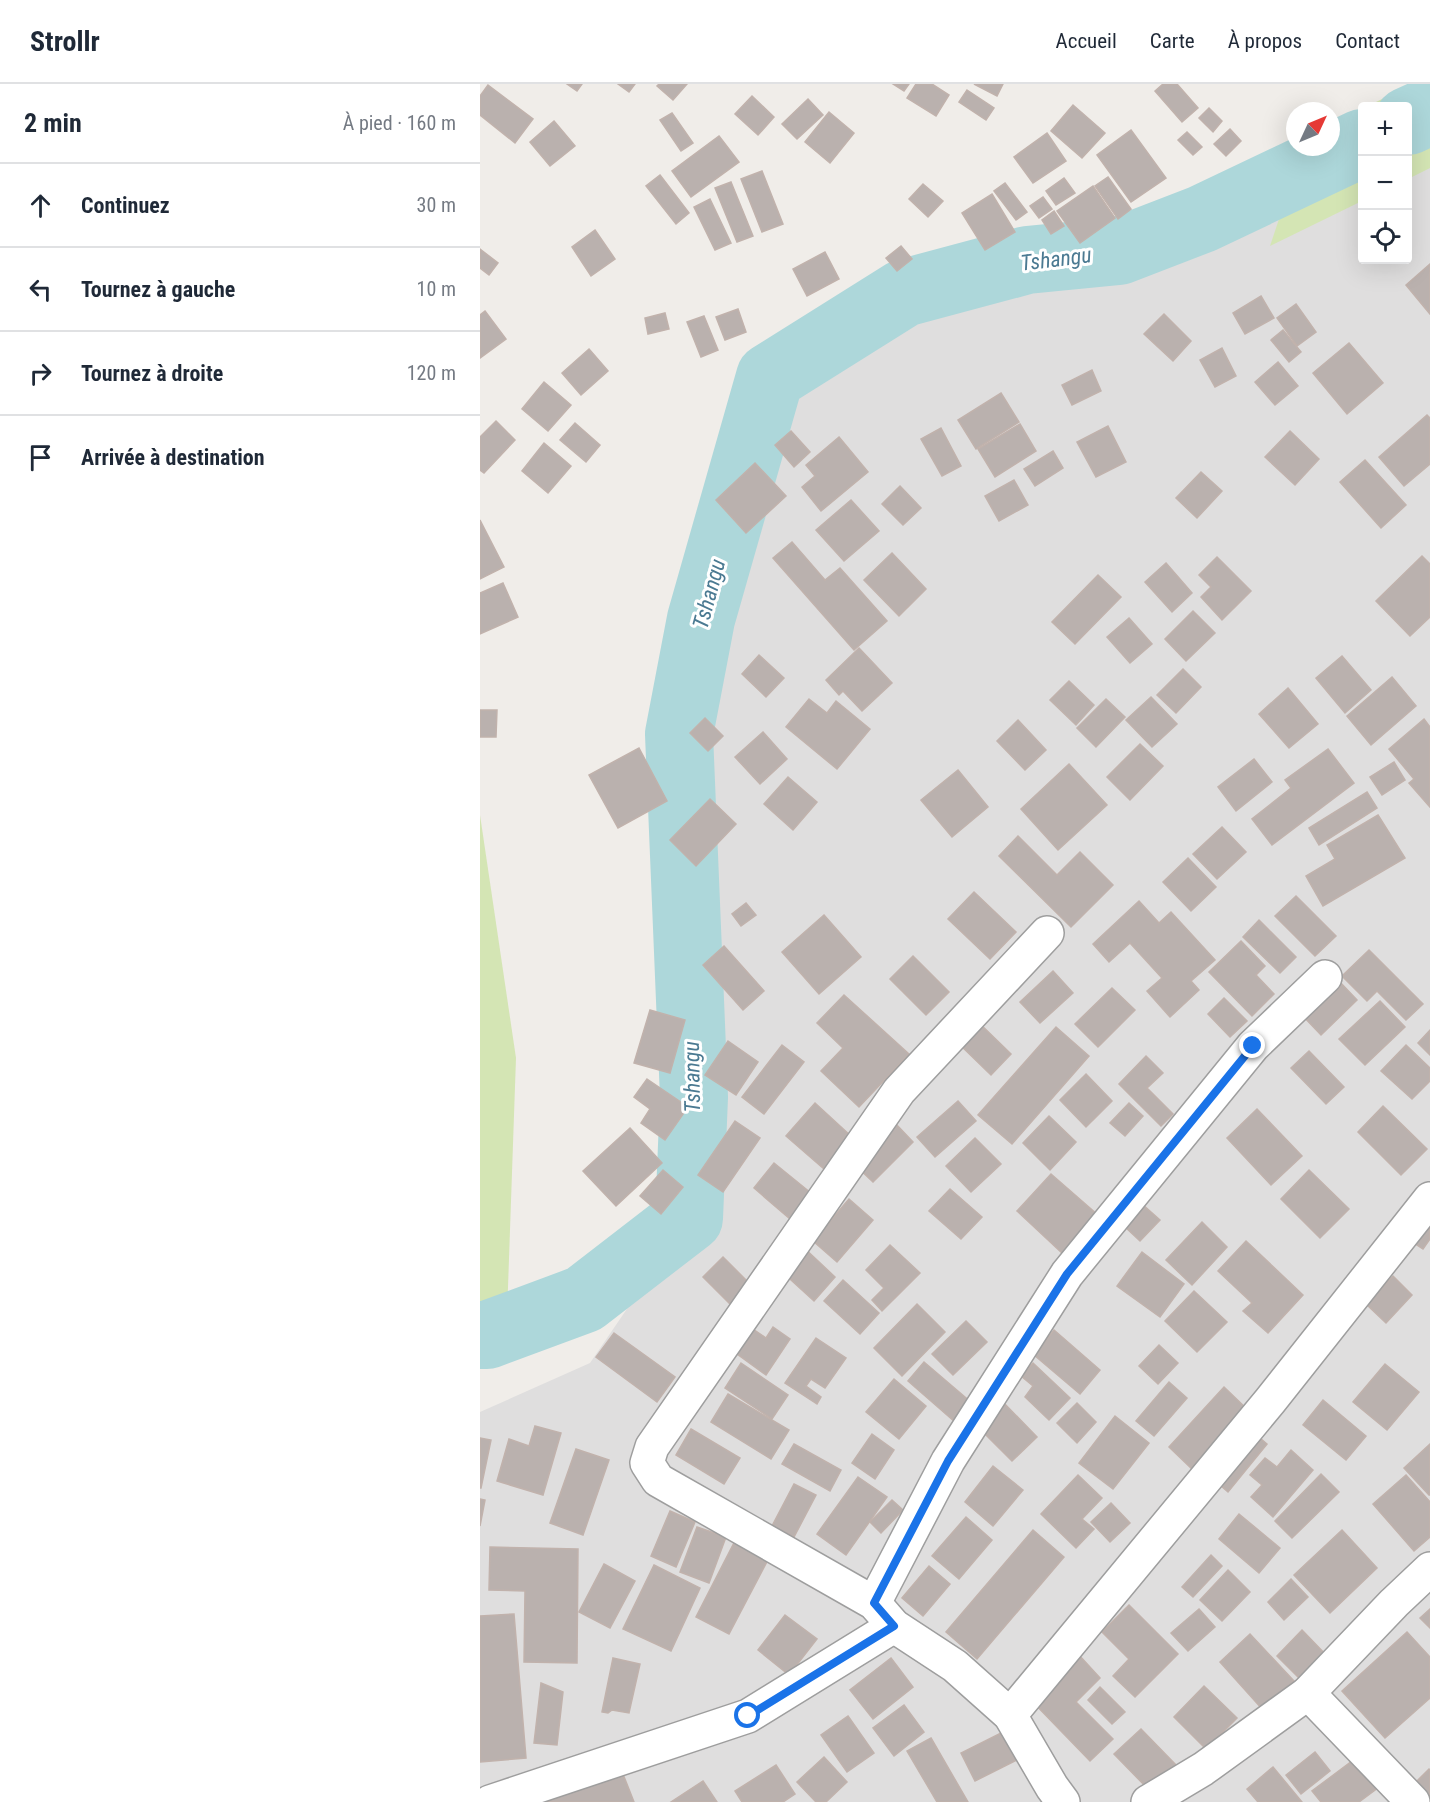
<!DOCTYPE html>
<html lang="fr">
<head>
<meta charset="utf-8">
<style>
	body { margin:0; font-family:"Roboto Condensed",sans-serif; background:#f2f2f3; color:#1f2937 }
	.controls { position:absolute; right:18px; top:18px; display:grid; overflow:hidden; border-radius:6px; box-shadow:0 6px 24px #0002 }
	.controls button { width:54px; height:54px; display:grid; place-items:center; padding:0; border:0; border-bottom:2px solid #e0e1e3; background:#fff; color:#1f2937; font:30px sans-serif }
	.compass { position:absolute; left:806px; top:18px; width:54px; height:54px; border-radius:50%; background:#fff; box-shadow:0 6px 24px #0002; rotate:46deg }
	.stop { position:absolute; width:18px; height:18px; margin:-14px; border:4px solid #1a73e8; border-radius:50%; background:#fff }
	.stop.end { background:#1a73e8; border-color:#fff; box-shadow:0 2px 6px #0008 }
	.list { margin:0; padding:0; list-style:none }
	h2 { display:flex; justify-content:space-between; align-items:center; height:78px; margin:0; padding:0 24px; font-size:26px }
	h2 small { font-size:20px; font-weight:400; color:#747a83 }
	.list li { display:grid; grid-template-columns:39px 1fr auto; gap:18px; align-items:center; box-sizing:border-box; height:84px; padding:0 24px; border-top:2px solid #e0e1e3 }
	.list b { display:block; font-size:22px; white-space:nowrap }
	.list em { font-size:20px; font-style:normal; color:#747a83 }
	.icon { flex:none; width:33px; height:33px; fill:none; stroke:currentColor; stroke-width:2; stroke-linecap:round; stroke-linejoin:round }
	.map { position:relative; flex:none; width:950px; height:1718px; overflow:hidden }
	header { display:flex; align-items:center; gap:36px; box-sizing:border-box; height:84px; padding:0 30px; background:#fff; border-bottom:2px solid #e0e1e3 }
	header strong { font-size:28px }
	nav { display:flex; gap:33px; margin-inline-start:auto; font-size:21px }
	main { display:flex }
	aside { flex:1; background:#fff }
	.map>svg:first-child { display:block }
	.residential { fill:#dfdede }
	.grass { fill:#d4e5b4 }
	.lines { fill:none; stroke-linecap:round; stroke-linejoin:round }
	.river { stroke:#add7da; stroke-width:68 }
	.building { fill:#bab1ae; stroke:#c1b2ac; stroke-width:1.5 }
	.minor-casing { stroke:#9e9e9e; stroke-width:36 }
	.minor { stroke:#fff; stroke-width:33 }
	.route { stroke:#1a73e8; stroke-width:8 }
	.labels { text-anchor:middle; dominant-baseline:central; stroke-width:6; stroke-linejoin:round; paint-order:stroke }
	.water-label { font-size:22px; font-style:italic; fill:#4b7a92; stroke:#fff }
</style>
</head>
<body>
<header>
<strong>Strollr</strong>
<nav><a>Accueil</a><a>Carte</a><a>À propos</a><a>Contact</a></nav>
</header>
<main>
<aside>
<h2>2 min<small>À pied · 160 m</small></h2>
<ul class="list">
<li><svg class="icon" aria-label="ahead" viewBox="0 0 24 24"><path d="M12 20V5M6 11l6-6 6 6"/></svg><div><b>Continuez</b></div><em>30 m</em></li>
<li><svg class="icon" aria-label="left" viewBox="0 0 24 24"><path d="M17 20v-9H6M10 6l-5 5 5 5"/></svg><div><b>Tournez à gauche</b></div><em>10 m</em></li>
<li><svg class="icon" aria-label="right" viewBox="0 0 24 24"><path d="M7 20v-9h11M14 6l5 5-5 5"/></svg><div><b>Tournez à droite</b></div><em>120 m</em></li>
<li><svg class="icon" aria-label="arrive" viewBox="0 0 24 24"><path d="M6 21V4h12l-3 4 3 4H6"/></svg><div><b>Arrivée à destination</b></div></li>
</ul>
</aside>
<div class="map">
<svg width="950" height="1718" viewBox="0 0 950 1718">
	<rect width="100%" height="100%" fill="#f0ede9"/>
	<!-- residential -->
	<path class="residential" d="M950,27V1718H0V1328L110,1279L209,1134L214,1013L199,650L221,535L290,293L547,176L639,167L722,135L882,59V176H928V37Z"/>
	<!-- grass -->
	<g class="grass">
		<path d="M932,0H950V84L928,95V22H888Z"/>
		<path d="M882,25V117L790,162L823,63H851V41Z"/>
		<path d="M0,731L36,974L27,1232L0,1245Z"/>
	</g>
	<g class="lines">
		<!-- river -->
		<g class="river">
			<path d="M928,37L950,27"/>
			<path d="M0,1251H7L104,1215L209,1134L214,1013L199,650L221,535L290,293L424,209L547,176L639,167L722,135L882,59"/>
		</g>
	</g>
	<!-- building -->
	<g class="building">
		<path d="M87,0H102L97,7Z"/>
		<path d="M138,0H155L149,8Z"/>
		<path d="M179,0H207L193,16L177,2Z"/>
		<path d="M413,0H429L424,7Z"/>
		<path d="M436,0H452L469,11L456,32L427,14Z"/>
		<path d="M494,0H523L517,12Z"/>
		<path d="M683,0H697L718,24L702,38L675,7Z"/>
		<path d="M8,1L53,35L35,59L0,31V12Z"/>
		<path d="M487,6L514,24L506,36L479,18Z"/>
		<path d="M272,12L294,33L278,51L255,30Z"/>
		<path d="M328,15L343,31L317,55L302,40Z"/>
		<path d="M593,21L625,49L602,74L571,47Z"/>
		<path d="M729,24L742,37L733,48L719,34Z"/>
		<path d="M349,28L374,49L350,79L325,58Z"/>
		<path d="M192,29L213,59L201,67L180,36Z"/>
		<path d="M74,37L95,62L70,82L50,58Z"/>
		<path d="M750,45L761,57L746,72L734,60Z"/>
		<path d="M651,46L686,94L651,118L617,71Z"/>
		<path d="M707,48L722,63L713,71L698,56Z"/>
		<path d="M567,49L586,77L553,99L534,73Z"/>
		<path d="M239,52L259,78L211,113L192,87Z"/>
		<path d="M282,87L303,140L282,148L261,95Z"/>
		<path d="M180,91L209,129L196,140L166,102Z"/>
		<path d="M628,93L651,125L638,135L615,102Z"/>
		<path d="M584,94L595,109L576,121L566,107Z"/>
		<path d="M251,98L273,152L257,158L235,104Z"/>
		<path d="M525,99L547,128L536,136L514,107Z"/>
		<path d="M443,100L463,117L448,133L429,115Z"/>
		<path d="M613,102L635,134L600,159L577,127Z"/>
		<path d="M512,110L535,148L505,166L482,129Z"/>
		<path d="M563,113L572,125L559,134L550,122Z"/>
		<path d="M230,115L251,159L235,166L214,123Z"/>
		<path d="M574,127L584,142L571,150L562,136Z"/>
		<path d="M115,146L135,175L111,192L92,163Z"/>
		<path d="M421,162L432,175L417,187L406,174Z"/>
		<path d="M0,165L18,179L9,191L0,184Z"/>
		<path d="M345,168L359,195L327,212L313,185Z"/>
		<path d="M950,180V230L926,201Z"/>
		<path d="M781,212L794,234L765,250L753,229Z"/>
		<path d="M816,220L836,248L817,262L797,234Z"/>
		<path d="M258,225L266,248L245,256L236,233Z"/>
		<path d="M5,227L26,255L0,274V231Z"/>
		<path d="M185,229L189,245L168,250L165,234Z"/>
		<path d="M684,230L711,257L693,277L664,250Z"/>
		<path d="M224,232L238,266L221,273L207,238Z"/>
		<path d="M803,246L821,268L809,278L791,256Z"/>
		<path d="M869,259L903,299L867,330L833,289Z"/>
		<path d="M742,264L756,292L735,303L720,276Z"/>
		<path d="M109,265L128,287L101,311L82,289Z"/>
		<path d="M798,278L818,302L795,321L775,298Z"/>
		<path d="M612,286L621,307L592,321L582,301Z"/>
		<path d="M64,298L91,321L68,347L42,325Z"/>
		<path d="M521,309L539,338L496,365L478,336Z"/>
		<path d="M947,331L950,334V380L924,402L899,373Z"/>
		<path d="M16,337L35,356L4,389L0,386V353Z"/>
		<path d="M95,339L120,361L106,378L80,356Z"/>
		<path d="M540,340L556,367L515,393L498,365Z"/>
		<path d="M628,342L646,378L616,393L597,358Z"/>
		<path d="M461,344L481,382L462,392L441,355Z"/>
		<path d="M311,347L330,368L314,383L295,361Z"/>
		<path d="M810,347L839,375L815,401L785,373Z"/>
		<path d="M359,353L388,388L341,427L322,403L335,392L326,381Z"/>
		<path d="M64,359L91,382L68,409L42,387Z"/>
		<path d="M573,367L583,384L555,402L544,385Z"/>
		<path d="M885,376L926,421L901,444L860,398Z"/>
		<path d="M275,379L306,412L266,449L236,416Z"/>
		<path d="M721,388L742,407L717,434L696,414Z"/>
		<path d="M534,396L548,421L519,437L505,412Z"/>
		<path d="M420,402L441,424L423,441L402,420Z"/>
		<path d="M371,416L399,447L364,477L336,446Z"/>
		<path d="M0,436L24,483L0,495Z"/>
		<path d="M312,458L345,496L360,484L407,537L374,566L293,474Z"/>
		<path d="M412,469L446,505L419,532L384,496Z"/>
		<path d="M942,472L950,480V533L930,552L896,517Z"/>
		<path d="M737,473L771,507L742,536L721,513L731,503L719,491Z"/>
		<path d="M686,479L712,509L692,528L665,498Z"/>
		<path d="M618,491L641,513L595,560L572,538Z"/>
		<path d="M23,499L38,533L0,550V509Z"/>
		<path d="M713,527L735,549L706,577L685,555Z"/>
		<path d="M649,534L672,560L650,579L627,553Z"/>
		<path d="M379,564L412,599L382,627L363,607L359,611L346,596Z"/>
		<path d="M279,571L304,594L286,613L262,590Z"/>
		<path d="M862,572L891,606L865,629L836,594Z"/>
		<path d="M703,585L721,603L696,629L677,611Z"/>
		<path d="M912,593L936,622L891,661L867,632Z"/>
		<path d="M589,597L614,621L596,641L570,616Z"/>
		<path d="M808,604L838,640L809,664L779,630Z"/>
		<path d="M671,613L697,640L672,663L646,636Z"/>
		<path d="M329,615L347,629L356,617L390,645L357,685L306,643Z"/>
		<path d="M626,615L645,633L616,663L597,644Z"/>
		<path d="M0,626H17L16,653H0Z"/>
		<path d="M225,634L243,652L228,667L210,649Z"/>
		<path d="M944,635L950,643V723L929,699L934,695L909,665Z"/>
		<path d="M538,636L566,666L545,686L517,657Z"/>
		<path d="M283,648L307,675L280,700L255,673Z"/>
		<path d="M660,660L683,682L650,716L627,693Z"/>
		<path d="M159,664L187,717L138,744L109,691Z"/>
		<path d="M848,665L874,699L792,761L772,735L811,704L805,696Z"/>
		<path d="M774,675L792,698L756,727L738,703Z"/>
		<path d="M914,678L925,696L902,711L890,693Z"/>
		<path d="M589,680L627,721L578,766L541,725Z"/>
		<path d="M478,686L508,723L472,753L441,716Z"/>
		<path d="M308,693L337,718L313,746L284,720Z"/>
		<path d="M887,708L897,724L839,761L829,744Z"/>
		<path d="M230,715L256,740L216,782L190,756Z"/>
		<path d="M898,731L925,774L843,822L826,792L855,775L847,761Z"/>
		<path d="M742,743L766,768L737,795L713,770Z"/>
		<path d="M538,752L577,791L600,768L633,801L591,843L519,772Z"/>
		<path d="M708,774L736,803L711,827L683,798Z"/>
		<path d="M494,808L536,848L510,875L468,835Z"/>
		<path d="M816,812L856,852L835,872L795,832Z"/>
		<path d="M659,817L679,839L691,828L735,876L711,897L719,906L690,933L667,907L682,894L650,859L629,878L613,860Z"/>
		<path d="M266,819L276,831L261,842L252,830Z"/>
		<path d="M344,831L381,873L339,910L302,868Z"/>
		<path d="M779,836L816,873L800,889L763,853Z"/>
		<path d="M761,857L785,882L776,891L794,910L772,932L729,888Z"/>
		<path d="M244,862L284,907L263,926L223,881Z"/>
		<path d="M889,866L943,920L926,936L897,907L887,917L862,892Z"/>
		<path d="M433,872L469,908L446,931L410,895Z"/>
		<path d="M573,887L593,909L560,939L540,918Z"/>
		<path d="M858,896L877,916L841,951L822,931Z"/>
		<path d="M632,904L655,926L618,963L595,940Z"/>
		<path d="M364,911L429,970L379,1023L341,987L363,964L337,939Z"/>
		<path d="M744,914L767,937L750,953L728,930Z"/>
		<path d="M900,917L925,943L885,981L859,955Z"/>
		<path d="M170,926L205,936L190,989L154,979Z"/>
		<path d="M495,935L531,970L511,991L475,956Z"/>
		<path d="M576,943L609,972L532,1060L498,1031Z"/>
		<path d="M950,946V971L938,959Z"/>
		<path d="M248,957L278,978L256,1011L225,991Z"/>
		<path d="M302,961L324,978L284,1030L262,1013Z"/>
		<path d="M926,961L950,984V997L932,1015L901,987Z"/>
		<path d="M829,967L864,1003L846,1020L811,984Z"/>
		<path d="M666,972L683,989L667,1004L693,1030L681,1042L639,1000Z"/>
		<path d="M606,990L632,1017L606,1043L580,1016Z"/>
		<path d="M167,995L208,1023L185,1056L161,1039L170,1025L154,1013Z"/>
		<path d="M478,1017L496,1037L455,1073L437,1053Z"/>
		<path d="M335,1019L372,1053L344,1085L306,1052Z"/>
		<path d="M649,1019L663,1032L645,1052L630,1039Z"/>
		<path d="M903,1022L947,1065L921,1091L878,1048Z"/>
		<path d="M777,1025L822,1072L791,1101L747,1054Z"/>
		<path d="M569,1032L596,1058L570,1086L543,1059Z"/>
		<path d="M255,1037L280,1054L243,1108L218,1091Z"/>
		<path d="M415,1039L433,1058L393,1098L374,1080Z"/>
		<path d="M150,1044L182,1079L136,1122L103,1087Z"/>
		<path d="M495,1054L521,1080L491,1108L466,1082Z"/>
		<path d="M294,1079L331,1109L310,1135L274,1104Z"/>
		<path d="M183,1086L203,1103L181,1130L160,1112Z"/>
		<path d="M829,1086L869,1125L840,1154L801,1115Z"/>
		<path d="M571,1090L618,1131L583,1170L537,1127Z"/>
		<path d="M470,1105L502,1133L481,1155L449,1127Z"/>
		<path d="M369,1115L393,1136L357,1178L333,1157Z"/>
		<path d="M662,1120L680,1136L660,1157L644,1142Z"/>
		<path d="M950,1132V1155L943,1165L928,1155Z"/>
		<path d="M722,1138L747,1163L712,1201L686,1176Z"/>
		<path d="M766,1157L823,1211L788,1249L763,1227L772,1219L738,1187Z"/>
		<path d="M321,1161L355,1193L334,1217L299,1185Z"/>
		<path d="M410,1161L440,1189L402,1227L392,1216L404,1204L386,1186Z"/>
		<path d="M662,1168L704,1200L680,1233L637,1202Z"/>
		<path d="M243,1173L273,1203L253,1223L223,1193Z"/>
		<path d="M913,1192L932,1211L906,1239L886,1220Z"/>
		<path d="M363,1196L399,1229L380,1250L344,1217Z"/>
		<path d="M714,1207L747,1238L717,1268L685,1237Z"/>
		<path d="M437,1220L465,1248L422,1292L394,1264Z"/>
		<path d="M486,1237L507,1258L473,1291L452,1270Z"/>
		<path d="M270,1243L286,1254L293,1243L310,1255L286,1291L253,1267Z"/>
		<path d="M574,1246L620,1286L600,1310L554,1271Z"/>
		<path d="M134,1249L195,1293L177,1318L116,1273Z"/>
		<path d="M336,1254L366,1274L345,1304L331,1295L326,1302L341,1313L337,1320L305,1299Z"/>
		<path d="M679,1261L698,1279L678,1300L659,1282Z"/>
		<path d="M444,1278L492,1319L475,1338L428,1297Z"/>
		<path d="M261,1279L308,1311L292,1335L245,1304Z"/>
		<path d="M553,1279L590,1314L569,1336L545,1313L553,1302L541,1292Z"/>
		<path d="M905,1280L939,1308L907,1346L873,1318Z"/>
		<path d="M414,1295L446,1322L419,1355L386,1328Z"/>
		<path d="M689,1298L707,1314L674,1352L656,1337Z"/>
		<path d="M744,1303L770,1328L714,1387L689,1363Z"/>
		<path d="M248,1310L309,1346L291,1375L231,1338Z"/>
		<path d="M521,1316L557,1353L532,1377L496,1341Z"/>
		<path d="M843,1316L886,1352L866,1376L823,1341Z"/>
		<path d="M597,1319L616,1338L597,1359L577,1339Z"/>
		<path d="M635,1332L669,1359L633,1405L599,1379Z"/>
		<path d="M55,1342L81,1349L63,1411L17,1397L29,1355L49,1362Z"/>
		<path d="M211,1345L260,1374L244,1400L196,1371Z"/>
		<path d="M773,1348L787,1360L748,1408L734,1396Z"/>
		<path d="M392,1350L414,1366L395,1395L372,1379Z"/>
		<path d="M0,1354L11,1356L1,1404H0Z"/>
		<path d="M314,1360L361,1386L350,1407L302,1380Z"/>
		<path d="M950,1360V1411H949L924,1384Z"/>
		<path d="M96,1365L129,1376L103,1451L70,1439Z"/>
		<path d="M811,1366L833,1386L793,1433L771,1413L782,1401L770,1391L785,1374L797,1383Z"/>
		<path d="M513,1382L543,1406L513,1442L485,1418Z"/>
		<path d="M841,1390L859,1408L812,1454L795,1437Z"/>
		<path d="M598,1391L622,1414L602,1435L614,1445L596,1464L561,1430Z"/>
		<path d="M926,1391L950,1418V1453L934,1467L893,1420Z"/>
		<path d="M378,1393L407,1413L366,1471L337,1450Z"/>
		<path d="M314,1400L336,1411L314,1453L292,1442Z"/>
		<path d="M0,1415L5,1416L0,1442Z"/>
		<path d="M412,1416L423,1426L401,1449L390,1438Z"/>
		<path d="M631,1419L650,1439L630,1458L611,1438Z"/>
		<path d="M190,1427L215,1438L196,1483L171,1472Z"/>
		<path d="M759,1430L800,1464L779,1489L739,1455Z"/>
		<path d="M486,1433L512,1456L479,1495L452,1472Z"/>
		<path d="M217,1443L246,1453L229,1499L200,1488Z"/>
		<path d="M553,1446L584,1473L497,1575L466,1548Z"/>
		<path d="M862,1446L897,1484L850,1529L814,1491Z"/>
		<path d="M257,1453L291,1470L249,1550L216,1533Z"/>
		<path d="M10,1463L98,1465L97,1579L44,1578L45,1507L9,1506Z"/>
		<path d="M731,1471L742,1482L713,1513L702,1503Z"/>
		<path d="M124,1480L155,1497L130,1544L99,1528Z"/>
		<path d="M174,1481L220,1504L191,1567L143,1545Z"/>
		<path d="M449,1482L470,1500L443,1532L422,1514Z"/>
		<path d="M748,1486L770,1508L742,1537L720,1516Z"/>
		<path d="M811,1495L828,1513L804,1536L788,1518Z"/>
		<path d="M649,1521L698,1570L655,1613L633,1592L649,1575L622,1548Z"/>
		<path d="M719,1525L735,1543L708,1567L691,1549Z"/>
		<path d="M950,1525V1544L940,1534Z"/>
		<path d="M34,1530L46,1674L0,1678V1532Z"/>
		<path d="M305,1531L337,1555L309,1591L278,1566Z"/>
		<path d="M822,1546L848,1573L823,1598L797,1572Z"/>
		<path d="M927,1548L950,1573V1614L905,1654L862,1607Z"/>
		<path d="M770,1550L814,1597L783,1626L740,1578Z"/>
		<path d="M598,1570L620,1594L596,1618L633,1655L610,1677L551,1616Z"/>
		<path d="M133,1574L160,1580L149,1629L132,1626L128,1629L122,1628Z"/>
		<path d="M411,1574L433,1603L393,1635L370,1606Z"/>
		<path d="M61,1599L83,1608L77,1661L54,1659Z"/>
		<path d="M724,1602L757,1634L726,1665L694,1633Z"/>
		<path d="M620,1603L645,1628L632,1640L608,1616Z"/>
		<path d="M424,1621L444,1648L414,1672L393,1644Z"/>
		<path d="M368,1632L394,1669L367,1688L341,1651Z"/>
		<path d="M661,1645L696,1681L670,1707L634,1670Z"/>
		<path d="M523,1648L537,1676L495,1697L481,1669Z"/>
		<path d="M451,1654L488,1718H457L427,1667Z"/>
		<path d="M835,1668L850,1687L821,1710L806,1691Z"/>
		<path d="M344,1673L367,1698L346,1718H336L317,1698Z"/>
		<path d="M876,1674L899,1703L879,1718H841L832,1707Z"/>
		<path d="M296,1681L315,1710L303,1718H262L255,1707Z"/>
		<path d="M793,1683L822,1718H778L767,1705Z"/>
		<path d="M141,1685L154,1718H55Z"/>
		<path d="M949,1685L950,1686V1718L933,1701Z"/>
		<path d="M223,1697L237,1718H191Z"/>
	</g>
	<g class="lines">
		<defs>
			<g id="minor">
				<path d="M567,849L419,1007L172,1363L167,1379L178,1396L394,1519L414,1542L475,1582L530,1631L572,1703L583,1718"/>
				<path d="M394,1519L468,1377L587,1190L773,962L845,893"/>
				<path d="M828,1609L933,1718"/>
				<path d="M530,1631L790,1317L950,1115"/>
				<path d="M10,1718L268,1632L414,1542"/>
				<path d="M668,1718L723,1685L828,1609L914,1519L950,1485"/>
			</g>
		</defs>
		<!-- minor casing -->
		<use href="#minor" class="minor-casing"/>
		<!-- minor -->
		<use href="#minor" class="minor"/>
	</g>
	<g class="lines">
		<!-- route -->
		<path class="route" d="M268,1632L414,1542L394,1519L468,1377L587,1190L773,962"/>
	</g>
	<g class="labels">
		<!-- water labels -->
		<g class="water-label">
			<text transform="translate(576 175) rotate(-7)">Tshangu</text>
			<text transform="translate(229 510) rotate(-75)">Tshangu</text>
			<text transform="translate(212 993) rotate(-91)">Tshangu</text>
		</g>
	</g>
</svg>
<div class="controls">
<button>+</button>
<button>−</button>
<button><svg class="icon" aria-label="locate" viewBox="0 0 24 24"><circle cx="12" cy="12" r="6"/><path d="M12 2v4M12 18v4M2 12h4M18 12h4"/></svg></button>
</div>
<svg class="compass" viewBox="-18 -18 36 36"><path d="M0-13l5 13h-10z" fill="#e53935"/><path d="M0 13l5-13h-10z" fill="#747a83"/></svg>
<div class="stop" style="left:268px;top:1632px"></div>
<div class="stop end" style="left:773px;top:962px"></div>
</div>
</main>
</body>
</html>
